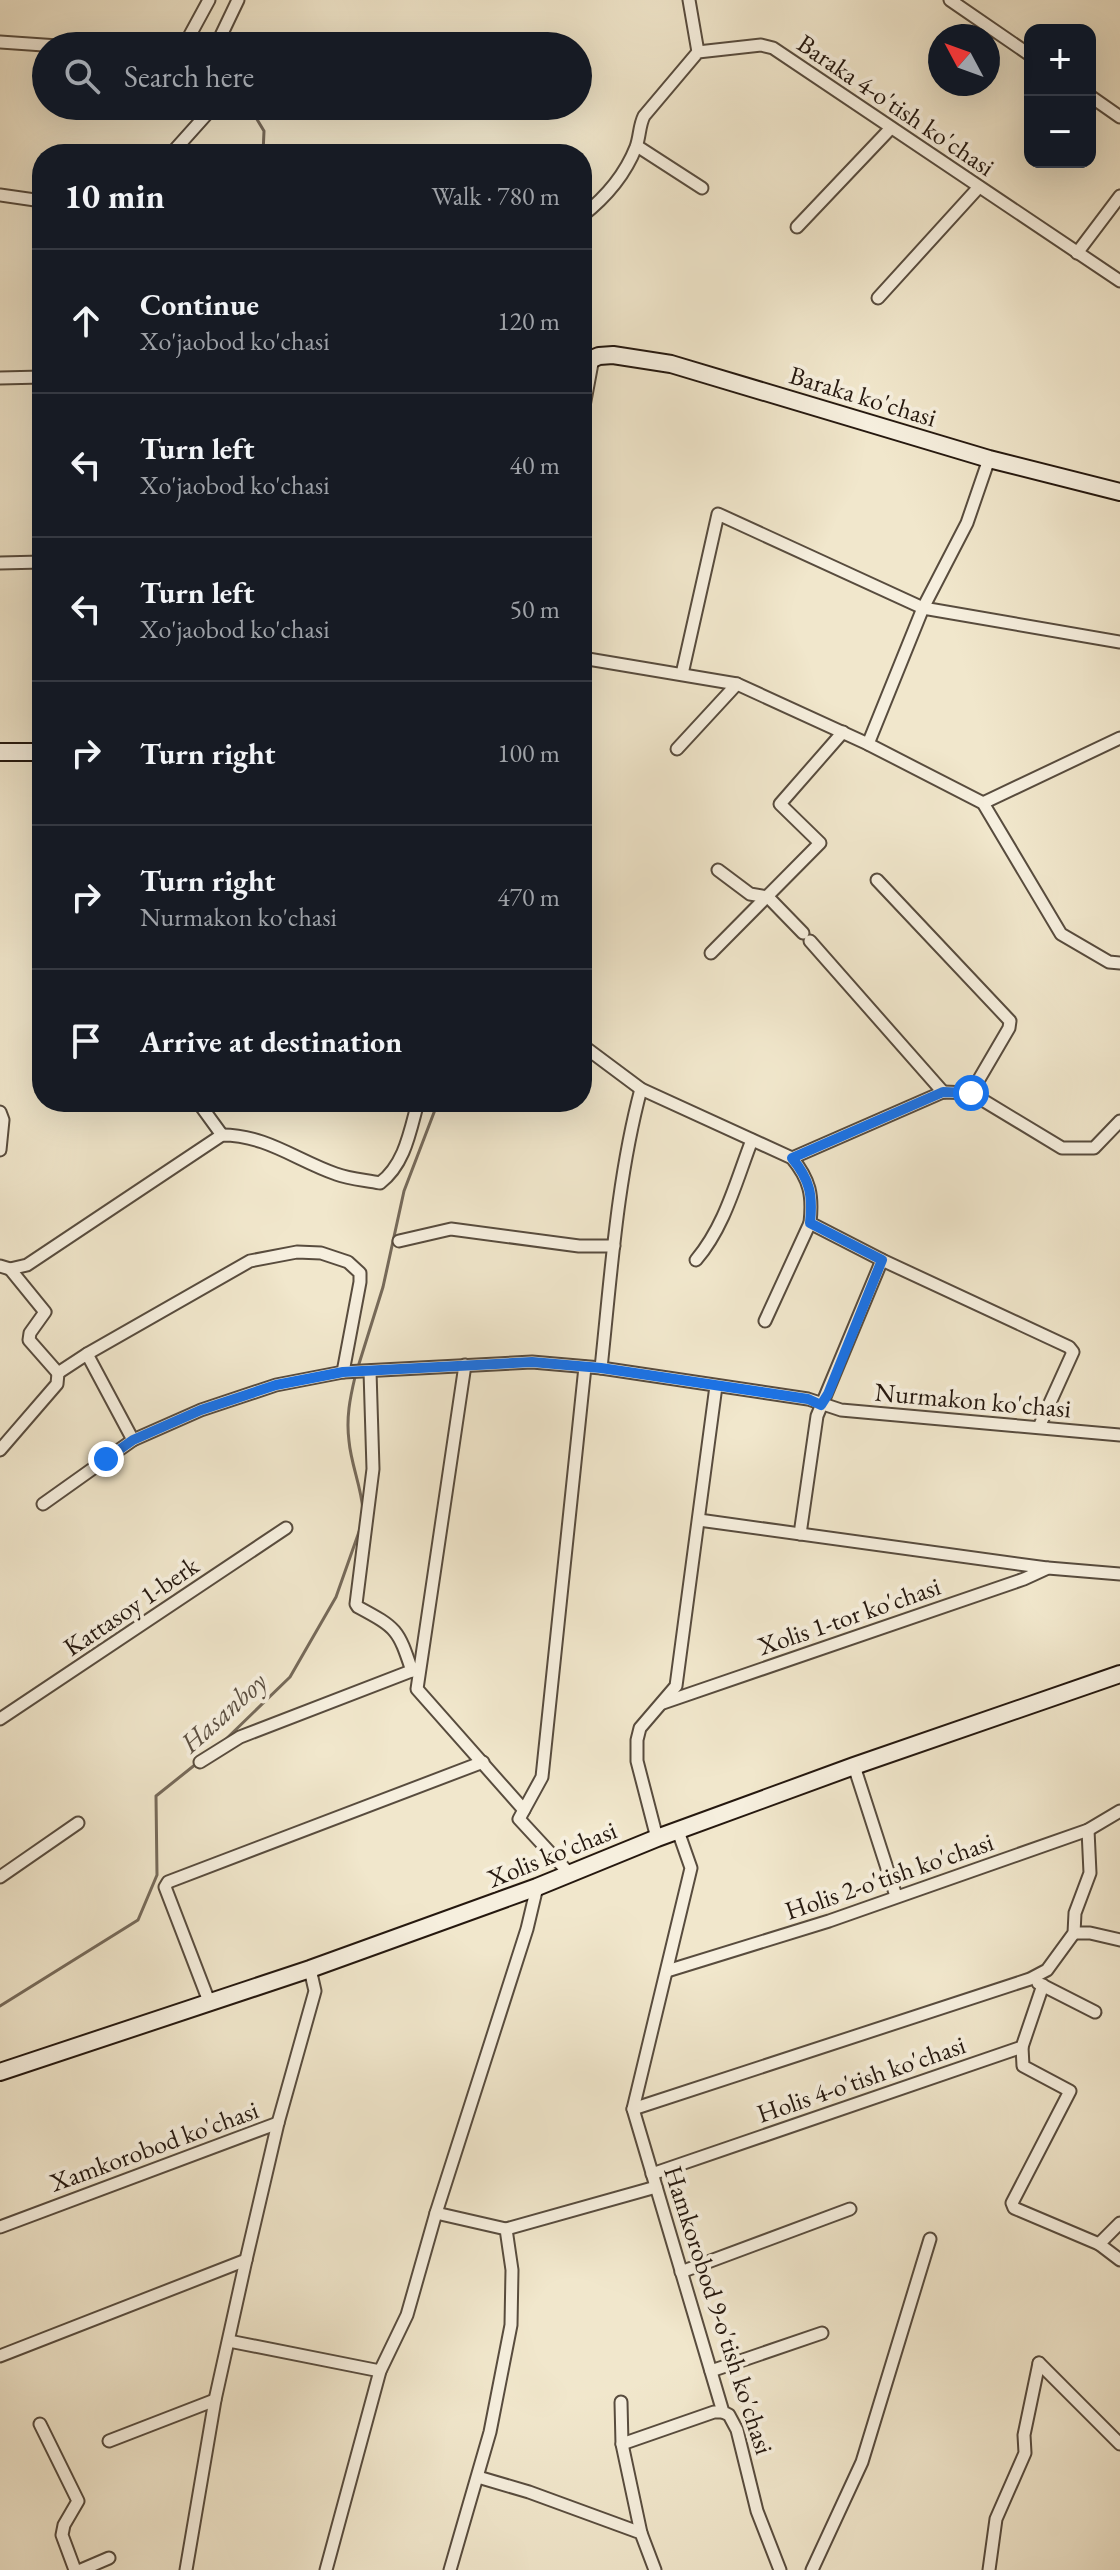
<!DOCTYPE html>
<html lang="en">
<head>
<meta charset="utf-8">
<style>
	body { margin:0; font-family:"EB Garamond",serif; background:#242831; color:#f1f3f6 }
	.controls { position:absolute; right:24px; top:24px; display:grid; overflow:hidden; border-radius:16px; box-shadow:0 8px 32px #0002 }
	.controls button { width:72px; height:72px; display:grid; place-items:center; padding:0; border:0; border-bottom:2px solid #363941; background:#171b24; color:#f1f3f6; font:40px sans-serif }
	.compass { position:absolute; left:928px; top:24px; width:72px; height:72px; border-radius:50%; background:#171b24; box-shadow:0 8px 32px #0002; rotate:311deg }
	.stop { position:absolute; width:24px; height:24px; margin:-18px; border:6px solid #1a73e8; border-radius:50%; background:#fff }
	.stop.end { background:#1a73e8; border-color:#fff; box-shadow:0 2px 8px #0008 }
	.list { margin:0; padding:0; list-style:none }
	h2 { display:flex; justify-content:space-between; align-items:center; height:104px; margin:0; padding:0 32px; font-size:34px }
	h2 small { font-size:26px; font-weight:400; color:#9ea1a6 }
	.list li { display:grid; grid-template-columns:52px 1fr auto; gap:24px; align-items:center; box-sizing:border-box; height:144px; padding:0 32px; border-top:2px solid #363941 }
	.list b { display:block; font-size:30px; white-space:nowrap }
	.list p { margin:0; font-size:26px; white-space:nowrap; color:#9ea1a6 }
	.list em { font-size:26px; font-style:normal; color:#9ea1a6 }
	.icon { flex:none; width:44px; height:44px; fill:none; stroke:currentColor; stroke-width:2; stroke-linecap:round; stroke-linejoin:round }
	.map { position:relative; flex:none; width:1120px; height:2570px; overflow:hidden }
	.search { position:absolute; background:#171b24; box-shadow:0 8px 32px #0002; left:32px; top:32px; width:560px; height:88px; display:flex; align-items:center; gap:20px; box-sizing:border-box; padding:0 28px; border-radius:44px; color:#9ea1a6; font-size:30px }
	.panel { position:absolute; background:#171b24; box-shadow:0 8px 32px #0002; left:32px; top:144px; width:560px; height:968px; border-radius:32px }
	.map>svg:first-child { display:block }
	.lines { fill:none; stroke-linecap:round; stroke-linejoin:round }
	.stream { stroke:#766a5a; stroke-width:3 }
	.street-casing { stroke:#584c3e; stroke-width:15 }
	.secondary-casing { stroke:#25180f; stroke-width:20 }
	.street { stroke:#f6efde; stroke-width:11 }
	.secondary { stroke:#f6efde; stroke-width:16 }
	.route { stroke:#1a73e8; stroke-width:10 }
	.labels { text-anchor:middle; dominant-baseline:central; stroke-width:8; stroke-linejoin:round; paint-order:stroke }
	.street-label { font-size:26px; fill:#25180f; stroke:#f6efde }
	.water-label { font-size:28px; font-style:italic; fill:#5b4f41; stroke:#f6efde }
</style>
</head>
<body>
<div class="map">
<svg width="1120" height="2570" viewBox="0 0 1120 2570">
	<rect width="100%" height="100%" fill="#f1e7cc"/>
	<filter id="stains"><feTurbulence type="fractalNoise" baseFrequency=".0025" numOctaves="4"/><feColorMatrix values="0 0 0 0 .2 0 0 0 0 .09 0 0 0 0 .02 0 0 0 .5 -.17"/></filter>
	<radialGradient id="worn" r=".72"><stop offset=".6" stop-color="#630" stop-opacity="0"/><stop offset="1" stop-color="#630" stop-opacity=".3"/></radialGradient>
	<g class="lines">
		<!-- stream -->
		<g class="stream">
			<path d="M249,106L264,131L263,154"/>
			<path d="M582,344L587,354"/>
			<path d="M582,379L585,370"/>
			<path d="M358,1367L383,1287L404,1191L438,1102"/>
			<path d="M355,1377C350,1398 346,1418 349,1441C351,1464 361,1486 363,1510"/>
			<path d="M224,1741L290,1677L336,1597L360,1529"/>
			<path d="M0,2006L138,1920L157,1875L156,1796L196,1764"/>
		</g>
		<defs>
			<g id="street">
				<path d="M689,0L698,52"/>
				<path d="M950,0L1030,55"/>
				<path d="M0,42L58,46"/>
				<path d="M184,46L209,0"/>
				<path d="M216,46L238,0"/>
				<path d="M1090,96L1120,117"/>
				<path d="M637,146L702,188"/>
				<path d="M171,154L214,106"/>
				<path d="M0,195L42,201"/>
				<path d="M582,216C605,198 625,175 636,147C640,136 639,126 644,116L698,52L761,45L773,48L1120,281"/>
				<path d="M797,227L891,128"/>
				<path d="M1077,253L1120,196"/>
				<path d="M878,298L979,187"/>
				<path d="M0,378L42,377"/>
				<path d="M582,417L593,358"/>
				<path d="M0,563L42,562"/>
				<path d="M582,658L737,684L868,744L983,803L1061,934L1109,962L1120,963"/>
				<path d="M682,674L718,514L923,608L1120,642"/>
				<path d="M868,744L923,608L967,523L989,459"/>
				<path d="M677,749L737,684"/>
				<path d="M983,803L1120,738"/>
				<path d="M718,870L750,894L768,897L803,933"/>
				<path d="M877,880L1010,1021L1009,1028L971,1093"/>
				<path d="M810,941L943,1092"/>
				<path d="M711,953L820,843L780,804L843,732"/>
				<path d="M582,1045L641,1089L792,1158C810,1180 813,1195 810,1223L882,1260L1069,1347L1073,1352L1039,1427"/>
				<path d="M198,1102L222,1135"/>
				<path d="M0,1112L3,1120L0,1150"/>
				<path d="M792,1158L943,1092L971,1093L1062,1148H1094L1120,1121"/>
				<path d="M399,1241L451,1229L579,1246H614"/>
				<path d="M696,1260C725,1226 736,1181 752,1140"/>
				<path d="M0,1266L10,1269L27,1265L222,1135C266,1135 296,1160 336,1174C349,1179 365,1180 380,1183C405,1164 410,1131 418,1102"/>
				<path d="M10,1269L45,1312L30,1333L29,1340L58,1373L87,1354L133,1440"/>
				<path d="M765,1321L810,1223"/>
				<path d="M87,1354L250,1261L297,1252L321,1253L348,1262L360,1273V1282L343,1372"/>
				<path d="M465,1365L417,1689L524,1810"/>
				<path d="M601,1368C611,1275 617,1179 641,1089"/>
				<path d="M370,1371L373,1469L356,1604L358,1607C397,1628 398,1629 412,1671"/>
				<path d="M0,1450L57,1384L58,1373"/>
				<path d="M43,1504L133,1440L201,1410L276,1385L343,1372L532,1362L601,1368L808,1399L841,1410L1120,1435"/>
				<path d="M699,1520L1047,1568"/>
				<path d="M800,1534L817,1416L882,1260"/>
				<path d="M663,1703L1024,1579L1048,1568L1120,1574"/>
				<path d="M0,1719L286,1528"/>
				<path d="M200,1762L240,1737L419,1668"/>
				<path d="M854,1766L896,1896"/>
				<path d="M678,1831L691,1868L633,2109L723,2412L729,2415L737,2430L757,2511L780,2570"/>
				<path d="M657,1838L637,1761V1740L640,1728L676,1686L716,1386"/>
				<path d="M568,1872L519,1819L542,1777L585,1367"/>
				<path d="M0,1877L78,1823"/>
				<path d="M1074,1933H1090L1120,1940"/>
				<path d="M667,1971L829,1921L1088,1830L1120,1811"/>
				<path d="M1038,1983L1095,2012"/>
				<path d="M210,2004L165,1887L168,1882L483,1762"/>
				<path d="M1022,2047L1023,2066L1070,2091L1012,2203L1014,2208L1099,2244L1120,2260"/>
				<path d="M633,2109L1030,1979L1047,1970L1074,1933L1075,1913L1090,1873L1088,1830"/>
				<path d="M652,2174L1022,2047L1043,1985"/>
				<path d="M436,2213L506,2229L512,2270L511,2325L490,2432L450,2570"/>
				<path d="M0,2227L278,2123"/>
				<path d="M506,2229L656,2187"/>
				<path d="M1099,2244L1120,2223"/>
				<path d="M681,2272L850,2209"/>
				<path d="M229,2341L380,2371"/>
				<path d="M0,2356L246,2260"/>
				<path d="M1039,2363L1120,2444"/>
				<path d="M711,2371L822,2333"/>
				<path d="M621,2402L622,2444L641,2533"/>
				<path d="M40,2424L78,2501L64,2525L62,2535L75,2570"/>
				<path d="M109,2441L215,2400"/>
				<path d="M622,2444L714,2412H723"/>
				<path d="M478,2477L529,2492L641,2533L655,2570"/>
				<path d="M81,2570L109,2558"/>
				<path d="M186,2570L215,2400L246,2260L278,2123L315,1991L310,1969"/>
				<path d="M326,2570L380,2371L407,2315L436,2213L527,1929L537,1887"/>
				<path d="M812,2570L862,2462L930,2239"/>
				<path d="M989,2570L996,2519L1025,2453L1024,2435L1039,2363"/>
			</g>
			<g id="secondary">
				<path d="M582,363L599,356L613,355L671,364L989,459L1120,492"/>
				<path d="M0,752H42"/>
				<path d="M0,2072L310,1969L537,1887L657,1838L854,1766L1120,1674"/>
			</g>
		</defs>
		<!-- street casing -->
		<use href="#street" class="street-casing"/>
		<!-- secondary casing -->
		<use href="#secondary" class="secondary-casing"/>
		<!-- street -->
		<use href="#street" class="street"/>
		<!-- secondary -->
		<use href="#secondary" class="secondary"/>
	</g>
	<g class="lines">
		<!-- route -->
		<path class="route" d="M106,1459L133,1440L201,1410L276,1385L343,1372L532,1362L601,1368L808,1399L821,1405L828,1394L882,1260L810,1223C813,1195 810,1180 792,1158L943,1092L971,1093"/>
	</g>
	<g class="labels">
		<!-- street labels -->
		<g class="street-label">
			<text transform="translate(896 105) rotate(34)">Baraka 4-o'tish ko'chasi</text>
			<text transform="translate(863 396) rotate(17)">Baraka ko'chasi</text>
			<text transform="translate(973 1400) rotate(5)">Nurmakon ko'chasi</text>
			<text transform="translate(131 1606) rotate(-34)">Kattasoy 1-berk</text>
			<text transform="translate(849 1616) rotate(-19)">Xolis 1-tor ko'chasi</text>
			<text transform="translate(552 1854) rotate(-22)">Xolis ko'chasi</text>
			<text transform="translate(889 1876) rotate(-19)">Holis 2-o'tish ko'chasi</text>
			<text transform="translate(861 2079) rotate(-19)">Holis 4-o'tish ko'chasi</text>
			<text transform="translate(154 2146) rotate(-20)">Xamkorobod ko'chasi</text>
			<text transform="translate(719 2310) rotate(72)">Hamkorobod 9-o'tish ko'chasi</text>
		</g>
		<!-- water labels -->
		<g class="water-label">
			<text transform="translate(223 1712) rotate(-42)">Hasanboy</text>
		</g>
	</g>
	<rect width="100%" height="100%" filter="url(#stains)"/>
	<rect width="100%" height="100%" fill="url(#worn)"/>
</svg>
<div class="controls">
<button>+</button>
<button>−</button>
</div>
<svg class="compass" viewBox="-18 -18 36 36"><path d="M0-13l5 13h-10z" fill="#e53935"/><path d="M0 13l5-13h-10z" fill="#9ea1a6"/></svg>
<div class="stop" style="left:971px;top:1093px"></div>
<div class="stop end" style="left:106px;top:1459px"></div>
<div class="search"><svg class="icon" aria-label="search" viewBox="0 0 24 24"><circle cx="10" cy="10" r="6"/><path d="M15 15l6 6"/></svg>Search here</div>
<section class="panel">
<h2>10 min<small>Walk · 780 m</small></h2>
<ul class="list">
<li><svg class="icon" aria-label="ahead" viewBox="0 0 24 24"><path d="M12 20V5M6 11l6-6 6 6"/></svg><div><b>Continue</b><p>Xo'jaobod ko'chasi</p></div><em>120 m</em></li>
<li><svg class="icon" aria-label="left" viewBox="0 0 24 24"><path d="M17 20v-9H6M10 6l-5 5 5 5"/></svg><div><b>Turn left</b><p>Xo'jaobod ko'chasi</p></div><em>40 m</em></li>
<li><svg class="icon" aria-label="left" viewBox="0 0 24 24"><path d="M17 20v-9H6M10 6l-5 5 5 5"/></svg><div><b>Turn left</b><p>Xo'jaobod ko'chasi</p></div><em>50 m</em></li>
<li><svg class="icon" aria-label="right" viewBox="0 0 24 24"><path d="M7 20v-9h11M14 6l5 5-5 5"/></svg><div><b>Turn right</b></div><em>100 m</em></li>
<li><svg class="icon" aria-label="right" viewBox="0 0 24 24"><path d="M7 20v-9h11M14 6l5 5-5 5"/></svg><div><b>Turn right</b><p>Nurmakon ko'chasi</p></div><em>470 m</em></li>
<li><svg class="icon" aria-label="arrive" viewBox="0 0 24 24"><path d="M6 21V4h12l-3 4 3 4H6"/></svg><div><b>Arrive at destination</b></div></li>
</ul>
</section>
</div>
</body>
</html>
